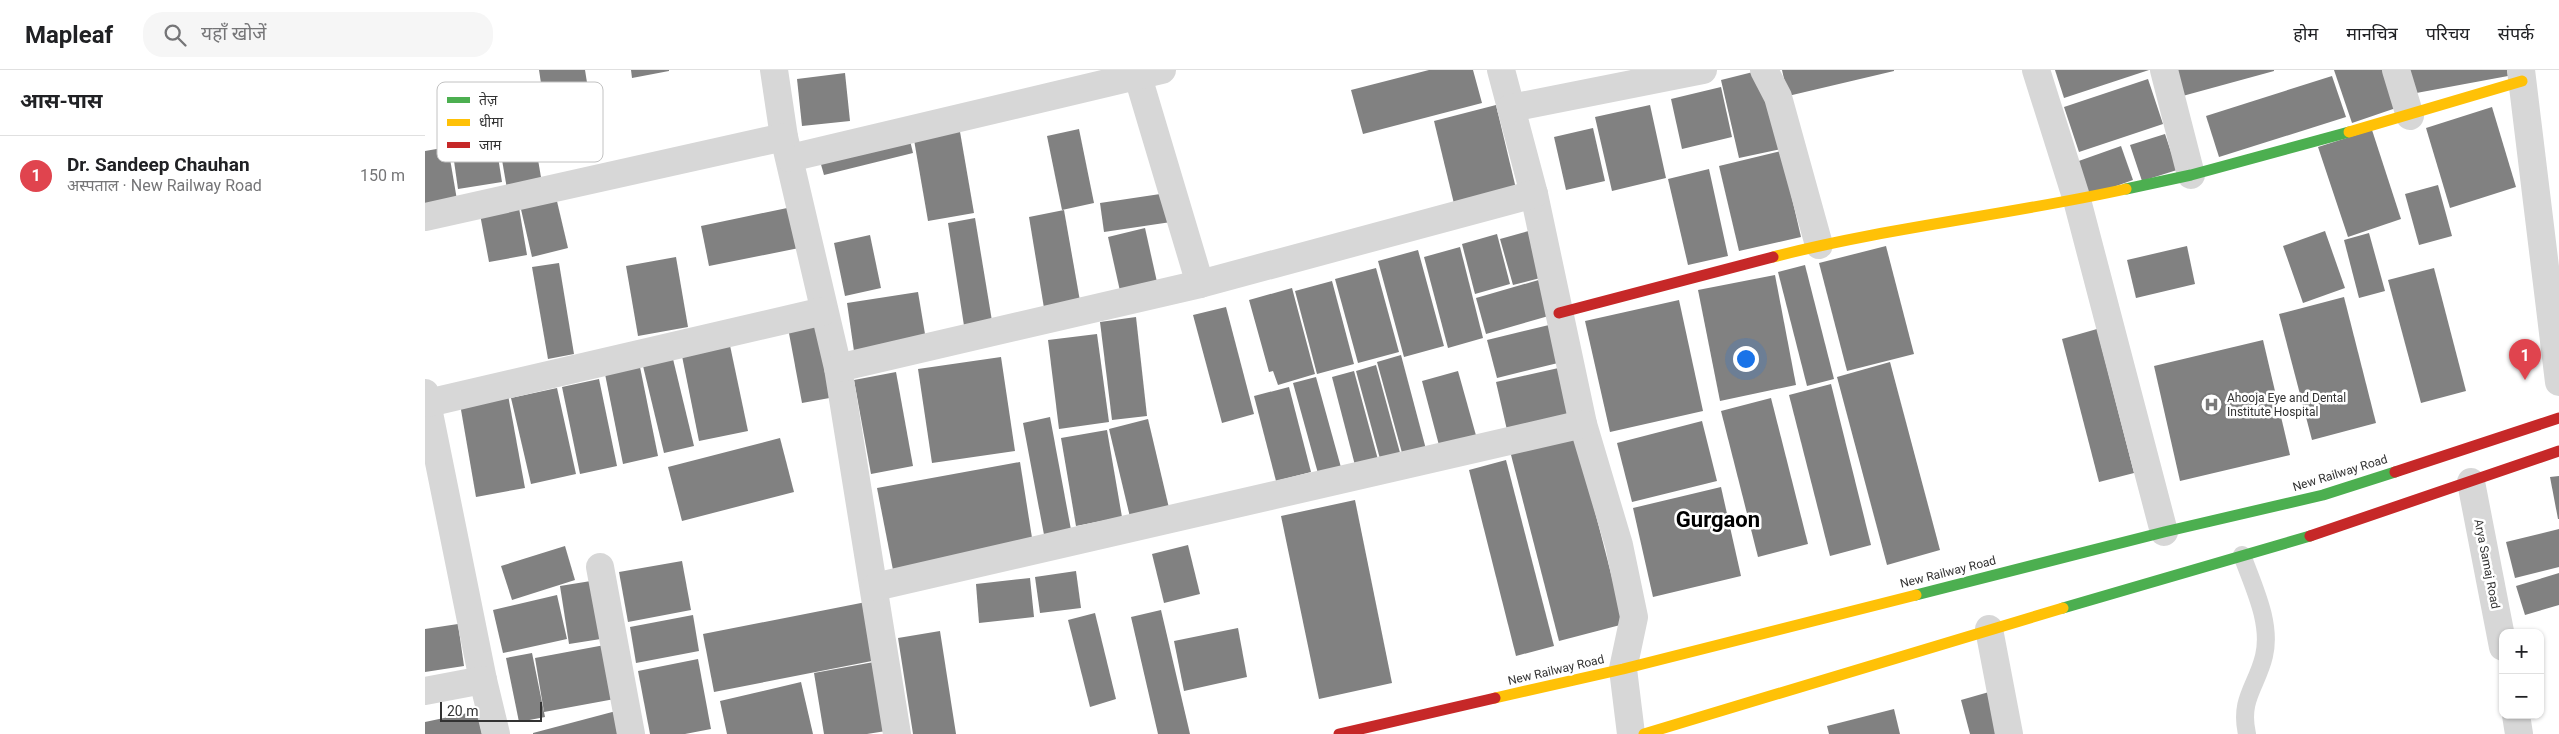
<!DOCTYPE html>
<html lang="hi">
<head>
<meta charset="utf-8">
<style>
	body { margin:0; font-family:Roboto,"Noto Sans Devanagari",sans-serif; background:#f6f6f6; color:#202124 }
	.controls { position:absolute; right:15px; bottom:15px; display:grid; overflow:hidden; border-radius:10px; box-shadow:0 1px 4px #0004 }
	.controls button { width:45px; height:45px; display:grid; place-items:center; padding:0; border:0; border-bottom:1px solid #e0e0e0; background:#fff; color:#202124; font:25px sans-serif }
	.scale { position:absolute; left:15px; bottom:12px; width:102px; box-sizing:border-box; padding-left:5px; border:2px solid #333; border-top:0; font-size:14px; line-height:18px; white-space:nowrap; color:#333; -webkit-text-stroke:4px #fff; paint-order:stroke }
	.you { position:absolute; left:1320px; top:288px; width:18px; height:18px; margin:-12px; border:4px solid #fff; border-radius:50%; background:#1a73e8; box-shadow:0 0 0 8px #1a73e833 }
	.badge { display:grid; place-items:center; width:32px; height:32px; border-radius:50%; background:#7a7a7a; color:#fff; font-size:16px; font-weight:700 }
	.pin { position:absolute; translate:-50% -41px; filter:drop-shadow(0 1px 2px #0008) }
	.pin::after { content:''; position:absolute; top:26px; width:18px; height:15px; background:inherit; clip-path:polygon(0 0,100% 0,50% 100%) }
	.list { margin:0; padding:0; list-style:none }
	h2 { display:flex; justify-content:space-between; align-items:center; height:65px; margin:0; padding:0 20px; font-size:21px }
	h2 small { font-size:16px; font-weight:400; color:#757577 }
	.list li { display:grid; grid-template-columns:32px 1fr auto; gap:15px; align-items:center; box-sizing:border-box; height:80px; padding:0 20px; border-top:1px solid #e0e0e0 }
	.list b { display:block; font-size:19px; white-space:nowrap }
	.list p { margin:0; font-size:16px; white-space:nowrap; color:#757577 }
	.list em { font-size:16px; font-style:normal; color:#757577 }
	.icon { flex:none; width:28px; height:28px; fill:none; stroke:currentColor; stroke-width:2; stroke-linecap:round; stroke-linejoin:round }
	.map { position:relative; flex:none; width:2134px; height:664px; overflow:hidden }
	header { display:flex; align-items:center; gap:30px; box-sizing:border-box; height:70px; padding:0 25px; background:#fff; border-bottom:1px solid #e0e0e0 }
	header strong { font-size:24px }
	nav { display:flex; gap:28px; margin-inline-start:auto; font-size:18px }
	.search { width:350px; height:45px; background:#f6f6f6; display:flex; align-items:center; gap:12px; box-sizing:border-box; padding:0 18px; border-radius:20px; color:#757577; font-size:19px }
	main { display:flex }
	aside { flex:1; background:#fff }
	.map>svg:first-child { display:block }
	.building { fill:#818181 }
	.lines { fill:none; stroke-linecap:round; stroke-linejoin:round }
	.lane { stroke:#d7d7d7; stroke-width:18 }
	.street { stroke:#d7d7d7; stroke-width:28 }
	.fast { stroke:#4caf50; stroke-width:11 }
	.slow { stroke:#ffc107; stroke-width:11 }
	.jam { stroke:#c62828; stroke-width:11 }
	.labels { text-anchor:middle; dominant-baseline:central; stroke-width:5; stroke-linejoin:round; paint-order:stroke }
	.poi-label { font-size:12px; fill:#333; stroke:#fff; text-anchor:start }
	.street-label { font-size:12px; fill:#333; stroke:#fff }
	.town-label { font-size:22px; font-weight:bold; fill:#000; stroke:#fff }
	.key { fill:#fff; stroke:#c2c2c2; stroke-width:1 }
	.key-label { font-size:14px; fill:#333 }
</style>
</head>
<body>
<header>
<strong>Mapleaf</strong>
<div class="search"><svg class="icon" aria-label="search" viewBox="0 0 24 24"><circle cx="10" cy="10" r="6"/><path d="M15 15l6 6"/></svg>यहाँ खोजें</div>
<nav><a>होम</a><a>मानचित्र</a><a>परिचय</a><a>संपर्क</a></nav>
</header>
<main>
<aside>
<h2>आस-पास<small></small></h2>
<ul class="list">
<li><span class="badge" style="background:#e0444e">1</span><div><b>Dr. Sandeep Chauhan</b><p>अस्पताल · New Railway Road</p></div><em>150 m</em></li>
</ul>
</aside>
<div class="map">
<svg width="2134" height="664" viewBox="0 0 2134 664">
	<rect width="100%" height="100%" fill="#fff"/>
	<!-- building -->
	<g class="building">
		<path d="M114,0H160L164,25L119,33Z"/>
		<path d="M206,0H244V1L207,8Z"/>
		<path d="M1004,0H1048L1057,33L938,64L926,20Z"/>
		<path d="M1336,0L1356,79L1314,88L1296,10Z"/>
		<path d="M1357,0H1469V1L1363,26Z"/>
		<path d="M1630,0H1724L1639,28Z"/>
		<path d="M1747,0H1849V1L1754,27Z"/>
		<path d="M1909,0H1958L1971,38L1927,53Z"/>
		<path d="M1981,0H2082L2083,6L1986,24Z"/>
		<path d="M420,3L425,51L377,56L372,9Z"/>
		<path d="M1907,6L1921,47L1794,87L1781,46Z"/>
		<path d="M1723,9L1738,54L1654,82L1639,37Z"/>
		<path d="M1296,17L1307,67L1257,79L1246,29Z"/>
		<path d="M1071,35L1093,127L1031,142L1009,51Z"/>
		<path d="M1225,35L1241,108L1187,121L1170,47Z"/>
		<path d="M2067,37L2091,117L2025,138L2001,58Z"/>
		<path d="M105,43L117,113L82,119L70,49Z"/>
		<path d="M67,49L77,112L33,119L24,56Z"/>
		<path d="M534,56L549,143L503,151L488,64Z"/>
		<path d="M1168,58L1180,111L1141,120L1129,67Z"/>
		<path d="M654,59L669,133L637,140L622,66Z"/>
		<path d="M1947,60L1976,149L1923,167L1893,77Z"/>
		<path d="M483,62L488,83L399,105L393,84Z"/>
		<path d="M1740,64L1752,100L1717,111L1705,75Z"/>
		<path d="M1696,76L1708,110L1660,127L1648,93Z"/>
		<path d="M23,77L32,130L0,135V81Z"/>
		<path d="M1356,81L1376,167L1314,181L1294,96Z"/>
		<path d="M1284,99L1303,186L1263,195L1243,109Z"/>
		<path d="M2013,115L2027,166L1994,175L1980,124Z"/>
		<path d="M742,123L746,152L679,162L675,133Z"/>
		<path d="M131,127L143,178L107,187L95,135Z"/>
		<path d="M93,132L102,185L64,192L54,139Z"/>
		<path d="M367,137L374,178L284,196L276,156Z"/>
		<path d="M639,140L655,231L619,238L604,147Z"/>
		<path d="M550,148L568,257L540,262L523,153Z"/>
		<path d="M720,158L734,221L697,230L683,167Z"/>
		<path d="M1107,160L1119,207L1088,215L1075,169Z"/>
		<path d="M1900,161L1920,218L1878,233L1858,176Z"/>
		<path d="M1944,163L1960,221L1934,228L1919,170Z"/>
		<path d="M1072,164L1085,214L1050,224L1037,174Z"/>
		<path d="M445,165L456,218L420,226L409,173Z"/>
		<path d="M1461,176L1489,284L1422,301L1394,193Z"/>
		<path d="M1762,176L1770,214L1711,228L1702,190Z"/>
		<path d="M1035,177L1058,268L1023,278L999,187Z"/>
		<path d="M993,180L1019,276L979,287L953,191Z"/>
		<path d="M251,187L263,257L213,266L201,196Z"/>
		<path d="M134,193L149,284L123,289L107,197Z"/>
		<path d="M1380,195L1409,309L1382,316L1353,202Z"/>
		<path d="M951,198L974,282L933,293L910,209Z"/>
		<path d="M2009,198L2041,321L1996,333L1963,210Z"/>
		<path d="M1350,205L1371,315L1295,331L1273,220Z"/>
		<path d="M1117,209L1127,245L1061,264L1051,228Z"/>
		<path d="M907,211L929,294L892,304L870,221Z"/>
		<path d="M867,218L890,304L853,315L848,301L844,302L824,230Z"/>
		<path d="M493,222L502,276L430,288L422,233Z"/>
		<path d="M1919,227L1951,353L1887,370L1854,244Z"/>
		<path d="M1254,230L1278,341L1185,362L1160,251Z"/>
		<path d="M801,237L829,344L797,353L768,245Z"/>
		<path d="M711,247L722,346L687,350L675,252Z"/>
		<path d="M396,251L410,327L377,333L363,258Z"/>
		<path d="M1124,255L1133,293L1072,308L1062,270Z"/>
		<path d="M1672,259L1709,403L1674,412L1637,269Z"/>
		<path d="M672,264L684,352L634,359L623,270Z"/>
		<path d="M303,266L323,361L274,371L255,276Z"/>
		<path d="M1838,270L1865,385L1755,411L1729,296Z"/>
		<path d="M976,285L1002,383L979,390L952,292Z"/>
		<path d="M576,287L590,381L507,393L493,299Z"/>
		<path d="M248,289L269,376L239,383L218,296Z"/>
		<path d="M1465,292L1515,480L1462,495L1412,307Z"/>
		<path d="M951,295L977,390L957,396L931,301Z"/>
		<path d="M215,297L233,386L198,394L180,304Z"/>
		<path d="M1138,297L1149,345L1082,360L1071,312Z"/>
		<path d="M929,301L955,397L932,403L907,307Z"/>
		<path d="M1033,301L1052,369L1015,379L997,311Z"/>
		<path d="M471,302L488,396L446,404L429,310Z"/>
		<path d="M891,307L917,401L894,407L868,313Z"/>
		<path d="M174,309L192,396L155,404L137,317Z"/>
		<path d="M1406,314L1446,475L1405,486L1364,325Z"/>
		<path d="M864,317L886,402L851,411L829,326Z"/>
		<path d="M132,318L151,404L106,414L86,328Z"/>
		<path d="M83,325L100,418L51,427L35,334Z"/>
		<path d="M1346,328L1383,474L1333,487L1296,341Z"/>
		<path d="M625,347L647,465L620,470L598,353Z"/>
		<path d="M723,349L744,438L705,447L684,359Z"/>
		<path d="M1277,351L1292,411L1207,432L1192,373Z"/>
		<path d="M682,360L697,447L651,456L636,368Z"/>
		<path d="M1150,364L1199,554L1134,571L1085,381Z"/>
		<path d="M355,368L369,422L257,451L243,397Z"/>
		<path d="M1081,390L1129,576L1091,586L1044,400Z"/>
		<path d="M595,392L608,474L468,500L452,418Z"/>
		<path d="M2134,406V449H2133L2125,407Z"/>
		<path d="M1296,417L1316,506L1228,527L1208,438Z"/>
		<path d="M930,430L967,613L894,629L856,446Z"/>
		<path d="M2134,459V497L2090,508L2081,472Z"/>
		<path d="M763,475L775,524L739,533L727,484Z"/>
		<path d="M140,476L150,510L87,530L76,496Z"/>
		<path d="M257,491L266,540L203,552L194,502Z"/>
		<path d="M651,501L656,538L615,543L610,507Z"/>
		<path d="M2134,503V535L2100,545L2091,516Z"/>
		<path d="M605,508L609,547L554,553L551,514Z"/>
		<path d="M172,510L182,568L144,574L135,516Z"/>
		<path d="M132,525L142,569L78,583L68,540Z"/>
		<path d="M441,532L452,590L289,622L278,564Z"/>
		<path d="M736,540L765,664H733L706,547Z"/>
		<path d="M670,543L691,629L665,637L643,550Z"/>
		<path d="M268,545L274,581L211,593L205,557Z"/>
		<path d="M33,554L39,596L0,602V559Z"/>
		<path d="M813,558L822,607L759,621L749,571Z"/>
		<path d="M515,561L531,664H488L473,568Z"/>
		<path d="M185,574L195,628L119,642L110,588Z"/>
		<path d="M107,583L120,647L94,652L81,588Z"/>
		<path d="M273,589L286,659L260,664H225L213,601Z"/>
		<path d="M449,592L461,661L442,664H399L389,603Z"/>
		<path d="M376,612L388,664H302L295,631Z"/>
		<path d="M1564,622L1574,664H1545L1536,630Z"/>
		<path d="M1469,639L1475,664H1404L1402,656Z"/>
		<path d="M52,641L57,664H0V652Z"/>
		<path d="M191,641L197,664H108V663Z"/>
	</g>
	<g class="lines">
		<!-- lane -->
		<path class="lane" d="M1817,485C1828,516 1847,553 1839,586C1832,616 1814,629 1822,664"/>
		<!-- street -->
		<g class="street">
			<path d="M349,0L359,67L413,298L472,664"/>
			<path d="M711,0L775,214"/>
			<path d="M1076,0L1109,124L1158,354L1194,475L1209,547L1198,599L1206,664"/>
			<path d="M1339,0L1353,27L1394,175"/>
			<path d="M1611,0L1652,130L1739,462"/>
			<path d="M1739,0L1766,105"/>
			<path d="M1971,0L1985,46"/>
			<path d="M2096,0L2134,312"/>
			<path d="M1086,38L1278,0"/>
			<path d="M365,88L737,0"/>
			<path d="M0,147L359,67"/>
			<path d="M413,298L775,214L1109,124"/>
			<path d="M0,323L58,610L71,664"/>
			<path d="M3,333L399,241"/>
			<path d="M2046,412L2078,577"/>
			<path d="M175,497L206,664"/>
			<path d="M450,517L1158,354"/>
			<path d="M1564,559L1584,664"/>
			<path d="M0,621L58,610"/>
			<path d="M2091,645L2094,664"/>
		</g>
		<!-- fast -->
		<g class="fast">
			<path d="M1701,119L1766,105L1924,62"/>
			<path d="M1491,525L1739,462L1898,425L1970,402"/>
			<path d="M1638,538L1885,466"/>
		</g>
		<!-- slow -->
		<g class="slow">
			<path d="M1924,62L2097,11"/>
			<path d="M1348,187C1464,157 1584,145 1701,119"/>
			<path d="M1070,628L1198,599L1491,525"/>
			<path d="M1219,664L1638,538"/>
		</g>
		<!-- jam -->
		<g class="jam">
			<path d="M1134,243L1348,187"/>
			<path d="M1970,402L2134,348"/>
			<path d="M1885,466L2134,381"/>
			<path d="M914,664L1070,628"/>
		</g>
	</g>
	<!-- icons -->
	<defs>
		<symbol id="hospital-ring" viewBox="-11 -11 22 22"><circle r="9.5" fill="#fff" stroke="#7a7a7a" stroke-width="1.5"/><path d="M-5-5h3v3.5h4V-5h3V5h-3V1.5h-4V5h-3Z" fill="#7a7a7a"/></symbol>
	</defs>
	<g fill-rule="evenodd">
		<use href="#hospital-ring" x="1774" y="322" width="25" height="25"/>
	</g>
	<g class="labels">
		<!-- poi labels -->
		<g class="poi-label">
			<text x="1802" y="328">Ahooja Eye and Dental<tspan x="1802" dy="14">Institute Hospital</tspan></text>
		</g>
		<!-- street labels -->
		<g class="street-label">
			<text transform="translate(1915 403) rotate(-17)">New Railway Road</text>
			<text transform="translate(2062 494) rotate(79)">Arya Samaj Road</text>
			<text transform="translate(1523 502) rotate(-14)">New Railway Road</text>
			<text transform="translate(1131 600) rotate(-13)">New Railway Road</text>
		</g>
		<!-- town labels -->
		<g class="town-label">
			<text x="1293" y="449">Gurgaon</text>
		</g>
	</g>
	<!-- legend -->
	<rect x="12" y="12" width="166" height="80" rx="8" class="key"/>
	<rect x="22" y="27" width="23" height="6" fill="#4caf50"/>
	<rect x="22" y="49" width="23" height="7" fill="#ffc107"/>
	<rect x="22" y="72" width="23" height="6" fill="#c62828"/>
	<g class="key-label">
		<text x="54" y="35">तेज़</text>
		<text x="54" y="57">धीमा</text>
		<text x="54" y="80">जाम</text>
	</g>
</svg>
<div class="controls">
<button>+</button>
<button>−</button>
</div>
<div class="scale">20 m</div>
<div class="you"></div>
<div class="pin badge" style="left:2100px;top:310px;background:#e0444e">1</div>
</div>
</main>
</body>
</html>
